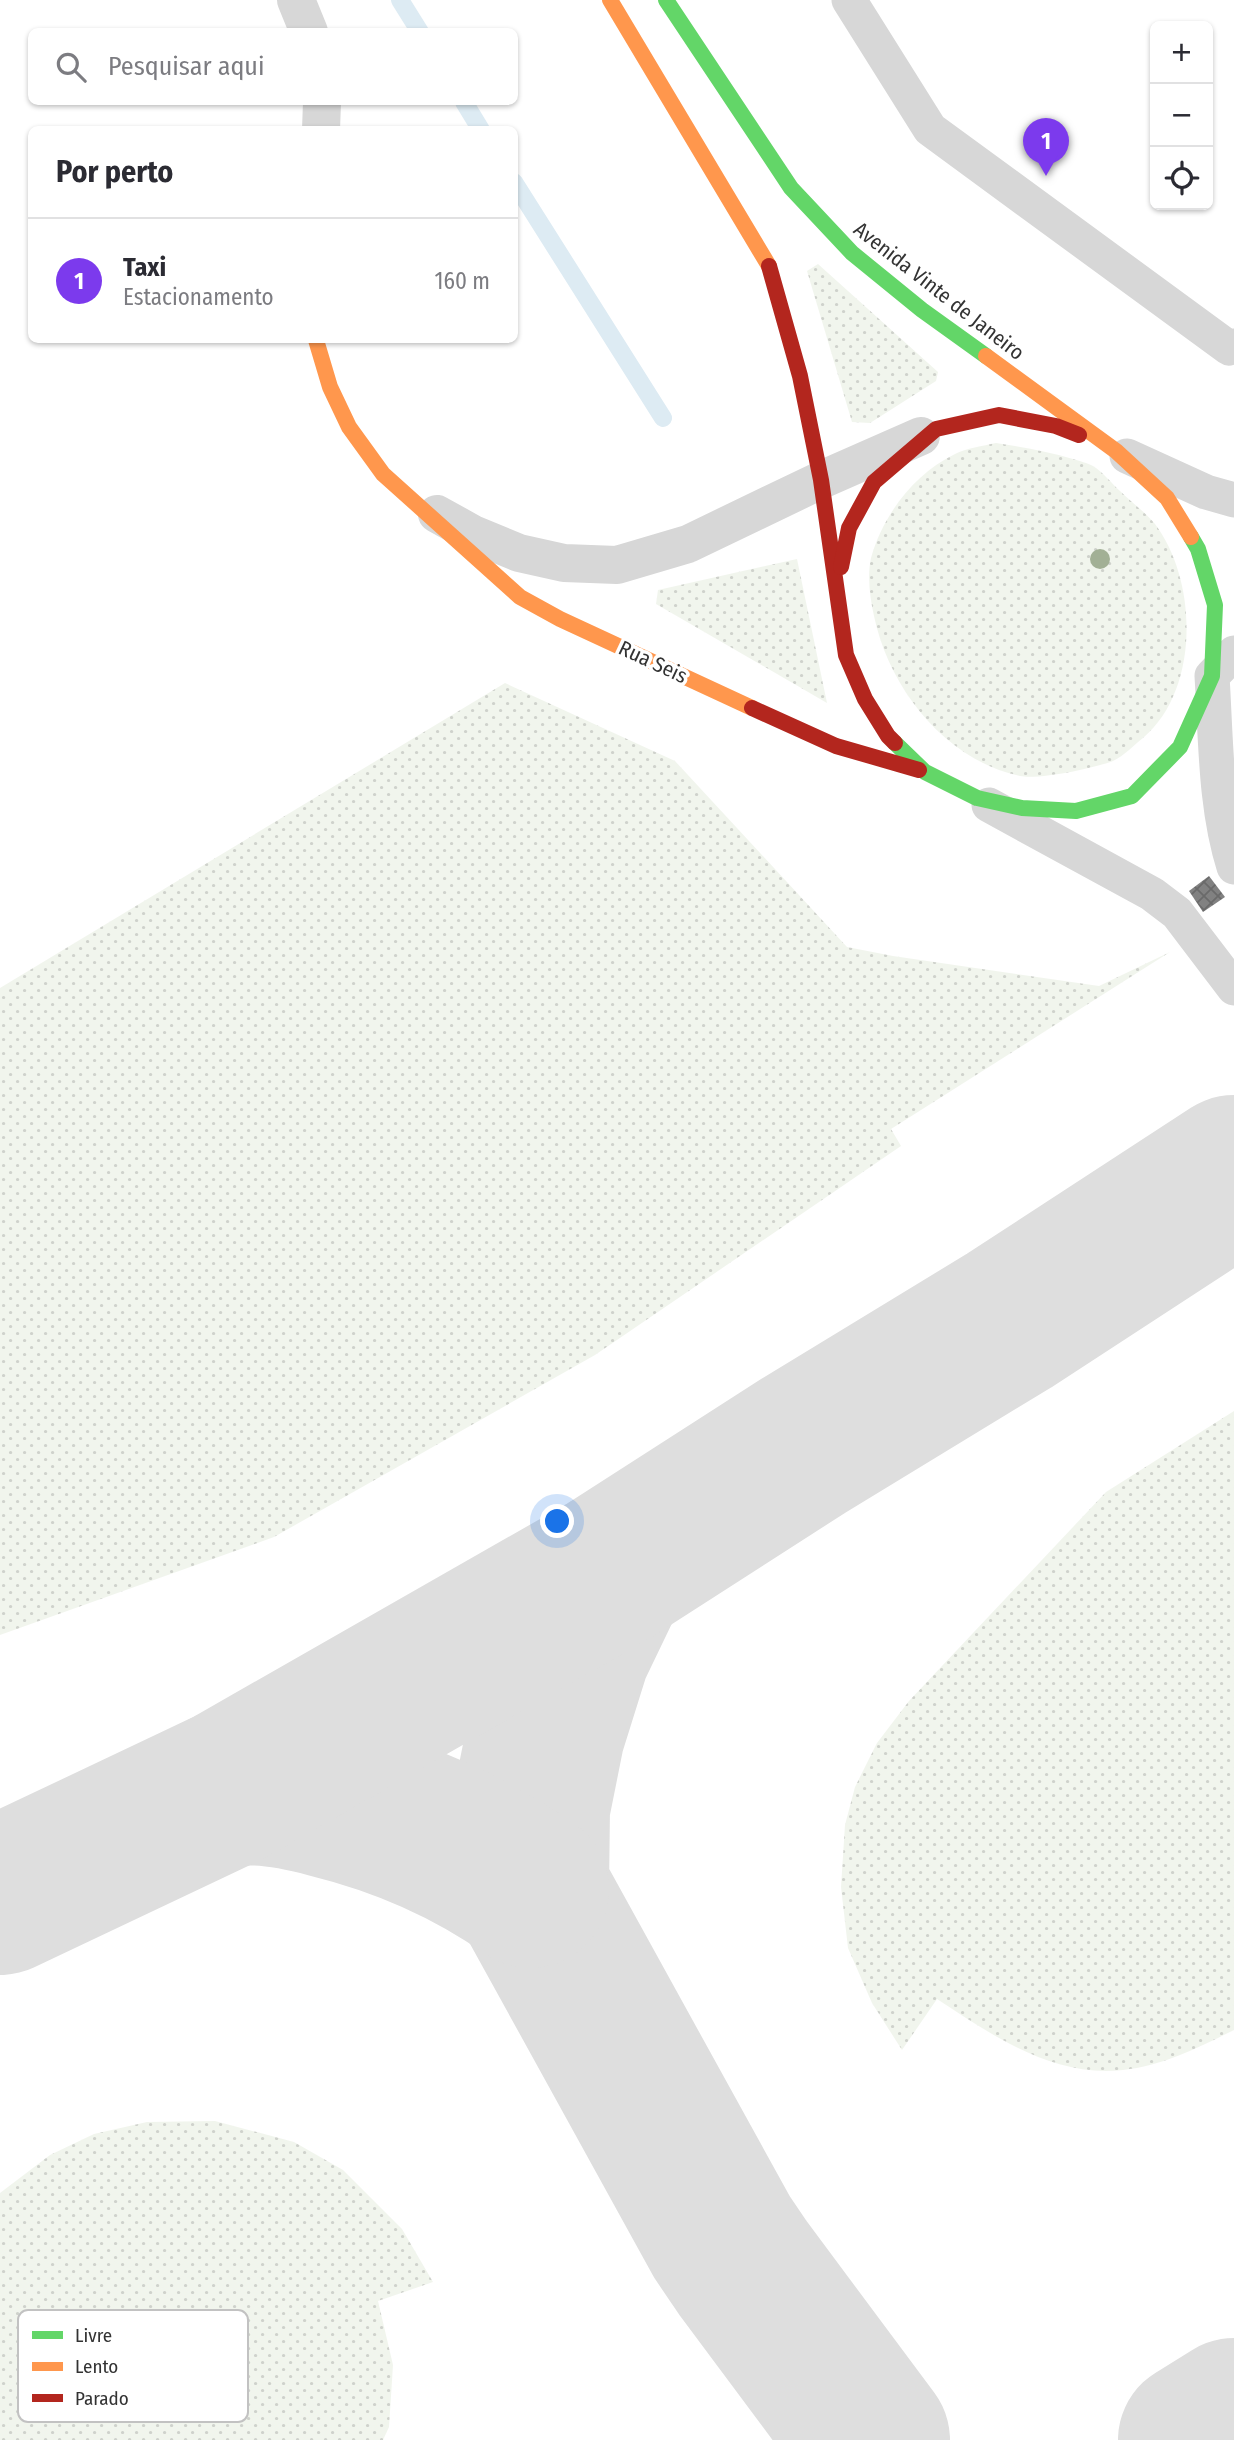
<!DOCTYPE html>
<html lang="pt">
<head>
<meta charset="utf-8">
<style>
	body { margin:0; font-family:"Fira Sans Condensed",sans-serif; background:#f7f7f7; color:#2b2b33 }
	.controls { position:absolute; right:21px; top:21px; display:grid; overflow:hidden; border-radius:10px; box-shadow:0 2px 5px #0004 }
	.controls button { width:63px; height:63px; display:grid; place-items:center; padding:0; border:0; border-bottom:2px solid #e1e1e2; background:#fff; color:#2b2b33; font:35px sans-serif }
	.you { position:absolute; left:558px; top:1522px; width:24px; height:24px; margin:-18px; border:5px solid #fff; border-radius:50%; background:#1a73e8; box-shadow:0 0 0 10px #1a73e833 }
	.badge { display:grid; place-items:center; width:46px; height:46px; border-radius:50%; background:#7c3aed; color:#fff; font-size:23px; font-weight:700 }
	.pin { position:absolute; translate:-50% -58px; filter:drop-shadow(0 2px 4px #0008) }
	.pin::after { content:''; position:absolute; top:37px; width:24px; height:21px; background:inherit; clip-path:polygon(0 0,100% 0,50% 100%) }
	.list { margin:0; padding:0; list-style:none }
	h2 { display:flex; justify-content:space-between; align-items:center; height:91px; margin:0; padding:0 28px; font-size:30px }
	h2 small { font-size:23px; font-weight:400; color:#7c7c81 }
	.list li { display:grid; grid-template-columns:46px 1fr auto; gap:21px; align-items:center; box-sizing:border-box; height:126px; padding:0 28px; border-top:2px solid #e1e1e2 }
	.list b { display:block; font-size:26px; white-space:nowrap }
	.list p { margin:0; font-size:23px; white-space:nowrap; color:#7c7c81 }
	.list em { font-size:23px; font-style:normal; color:#7c7c81 }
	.icon { flex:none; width:38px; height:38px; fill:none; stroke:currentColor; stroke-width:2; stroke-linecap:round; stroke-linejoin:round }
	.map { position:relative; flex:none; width:1234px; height:2440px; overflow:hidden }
	.search { position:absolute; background:#fff; box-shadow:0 2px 5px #0004; left:28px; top:28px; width:490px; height:77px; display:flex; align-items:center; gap:18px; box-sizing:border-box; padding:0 24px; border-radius:10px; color:#7c7c81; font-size:26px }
	.panel { position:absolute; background:#fff; box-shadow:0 2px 5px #0004; left:28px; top:126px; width:490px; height:217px; border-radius:10px }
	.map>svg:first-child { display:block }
	.grass { fill:url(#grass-dots) }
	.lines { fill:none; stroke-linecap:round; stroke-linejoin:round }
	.stream { stroke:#ddebf3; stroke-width:18 }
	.taxiway { stroke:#dedede; stroke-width:158 }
	.building { fill:url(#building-cross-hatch) }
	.lane { stroke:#d7d7d7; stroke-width:35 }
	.street { stroke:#d7d7d7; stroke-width:38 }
	.fast { stroke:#63d668; stroke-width:16 }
	.slow { stroke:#ff974d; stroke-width:16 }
	.jam { stroke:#b3261e; stroke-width:16 }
	.tree { fill:#a2b095 }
	.labels { text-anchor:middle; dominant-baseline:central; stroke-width:7; stroke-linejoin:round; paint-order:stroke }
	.street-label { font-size:21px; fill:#333; stroke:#fff }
	.key { fill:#fff; stroke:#c2c2c2; stroke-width:2 }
	.key-label { font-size:19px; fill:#333 }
</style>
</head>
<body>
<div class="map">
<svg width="1234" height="2440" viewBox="0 0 1234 2440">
	<defs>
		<pattern id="grass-dots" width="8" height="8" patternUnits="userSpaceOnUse" patternTransform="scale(1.75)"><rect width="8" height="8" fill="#f1f5ed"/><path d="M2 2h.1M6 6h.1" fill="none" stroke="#cfd2cc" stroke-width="1.8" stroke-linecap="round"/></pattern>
		<pattern id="building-cross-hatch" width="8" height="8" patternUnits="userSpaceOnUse" patternTransform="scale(1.75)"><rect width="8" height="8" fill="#818181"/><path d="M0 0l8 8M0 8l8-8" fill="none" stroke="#6a6a6a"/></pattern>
	</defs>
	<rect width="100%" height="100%" fill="#fff"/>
	<!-- grass -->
	<g class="grass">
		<path d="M818,264L938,372L936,381L870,423L852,422L807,271Z"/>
		<path d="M996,443C1022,447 1047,451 1073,459C1079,461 1088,463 1093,466C1103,472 1112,484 1120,491C1131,502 1145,512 1155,524C1198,581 1200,690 1143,738C1134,745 1124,756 1113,761C1095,768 1039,780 1020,776C945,760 889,688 874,616C870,598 867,576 871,558C883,515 914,474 955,454C966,448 983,446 996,443Z"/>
		<path d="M797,559L827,703L656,604L658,590Z"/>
		<path d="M505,683L675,761L847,947L893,956L1099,986L1170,952L891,1129L901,1146L595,1355L274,1537L0,1635V988Z"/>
		<path d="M1234,1411V2030C1200,2047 1162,2066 1123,2070C1053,2078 992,2035 937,1999L902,2050L872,2003L848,1948L841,1887L845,1825L855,1787L877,1743L909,1701L1106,1492Z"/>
		<path d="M215,2121L294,2142L343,2170L402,2229L433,2282L378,2301L393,2365L389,2427L383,2440H0V2193L50,2155L94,2134L147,2122Z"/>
	</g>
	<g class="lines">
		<!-- stream -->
		<g class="stream">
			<path d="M400,0L420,32"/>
			<path d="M464,102L481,130"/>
			<path d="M514,182L663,418"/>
		</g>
		<!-- taxiway -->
		<g class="taxiway">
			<path d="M610,1570L572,1649L546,1732L531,1807L530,1889L722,2237L743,2268L871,2440"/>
			<path d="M228,1788C262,1783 296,1790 329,1799C402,1817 469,1846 530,1889"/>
			<path d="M0,1896L228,1788L610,1570L803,1446L1010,1320L1234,1174"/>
			<path d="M1197,2440L1234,2417"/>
		</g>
	</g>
	<!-- building -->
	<path class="building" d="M1209,876L1225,897L1203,912L1189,891Z"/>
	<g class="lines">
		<!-- lane -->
		<g class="lane">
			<path d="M849,0L930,129L1229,348L1234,346"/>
			<path d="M1127,456L1206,492L1234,500"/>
			<path d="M1234,653L1212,676C1216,739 1215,807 1234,867"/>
			<path d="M989,805L1152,894L1177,913L1234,988"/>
		</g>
		<!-- street -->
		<g class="street">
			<path d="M296,0L309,32"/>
			<path d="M321,130L322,102"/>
			<path d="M437,514L473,534L519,553L564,563L617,565L688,544L821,480L921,436"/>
		</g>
		<!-- fast -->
		<g class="fast">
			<path d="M666,0L791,188L852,253L922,310L986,356"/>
			<path d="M895,743L925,772L977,798L1022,808L1076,811L1132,796L1180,747L1212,676L1215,605L1198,549L1191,537"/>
		</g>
		<!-- slow -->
		<g class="slow">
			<path d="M610,0L769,266"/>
			<path d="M316,340L330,387L349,427L383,474L520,597L560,619L752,708"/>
			<path d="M986,356L1116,451L1167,498L1191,537"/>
		</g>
		<!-- jam -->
		<g class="jam">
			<path d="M769,266L800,376L821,480L846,655L865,699L888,736L895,743"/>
			<path d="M841,567L849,528L874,482L936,429L999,415L1056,426L1079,435"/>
			<path d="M752,708L836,746L919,770"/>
		</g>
	</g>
	<!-- trees -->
	<circle class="tree" cx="1100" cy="559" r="10"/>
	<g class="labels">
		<!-- street labels -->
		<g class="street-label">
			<text transform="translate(939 291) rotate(38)">Avenida Vinte de Janeiro</text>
			<text transform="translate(653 662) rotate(25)">Rua Seis</text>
		</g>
	</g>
	<!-- legend -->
	<rect x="18" y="2310" width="230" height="112" rx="10" class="key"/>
	<rect x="32" y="2331" width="31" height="8" fill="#63d668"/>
	<rect x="32" y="2362" width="31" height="9" fill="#ff974d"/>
	<rect x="32" y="2394" width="31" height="8" fill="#b3261e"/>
	<g class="key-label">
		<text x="75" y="2342">Livre</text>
		<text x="75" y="2373">Lento</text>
		<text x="75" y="2405">Parado</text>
	</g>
</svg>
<div class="controls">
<button>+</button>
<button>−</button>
<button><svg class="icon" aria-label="locate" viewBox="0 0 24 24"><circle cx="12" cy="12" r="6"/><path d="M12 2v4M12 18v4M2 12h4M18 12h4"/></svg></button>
</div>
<div class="you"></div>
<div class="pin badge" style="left:1046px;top:176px">1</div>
<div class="search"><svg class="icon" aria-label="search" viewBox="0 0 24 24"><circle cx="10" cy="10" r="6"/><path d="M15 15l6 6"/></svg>Pesquisar aqui</div>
<section class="panel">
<h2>Por perto<small></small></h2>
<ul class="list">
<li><span class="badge">1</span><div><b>Taxi</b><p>Estacionamento</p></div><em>160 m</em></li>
</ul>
</section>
</div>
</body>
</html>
